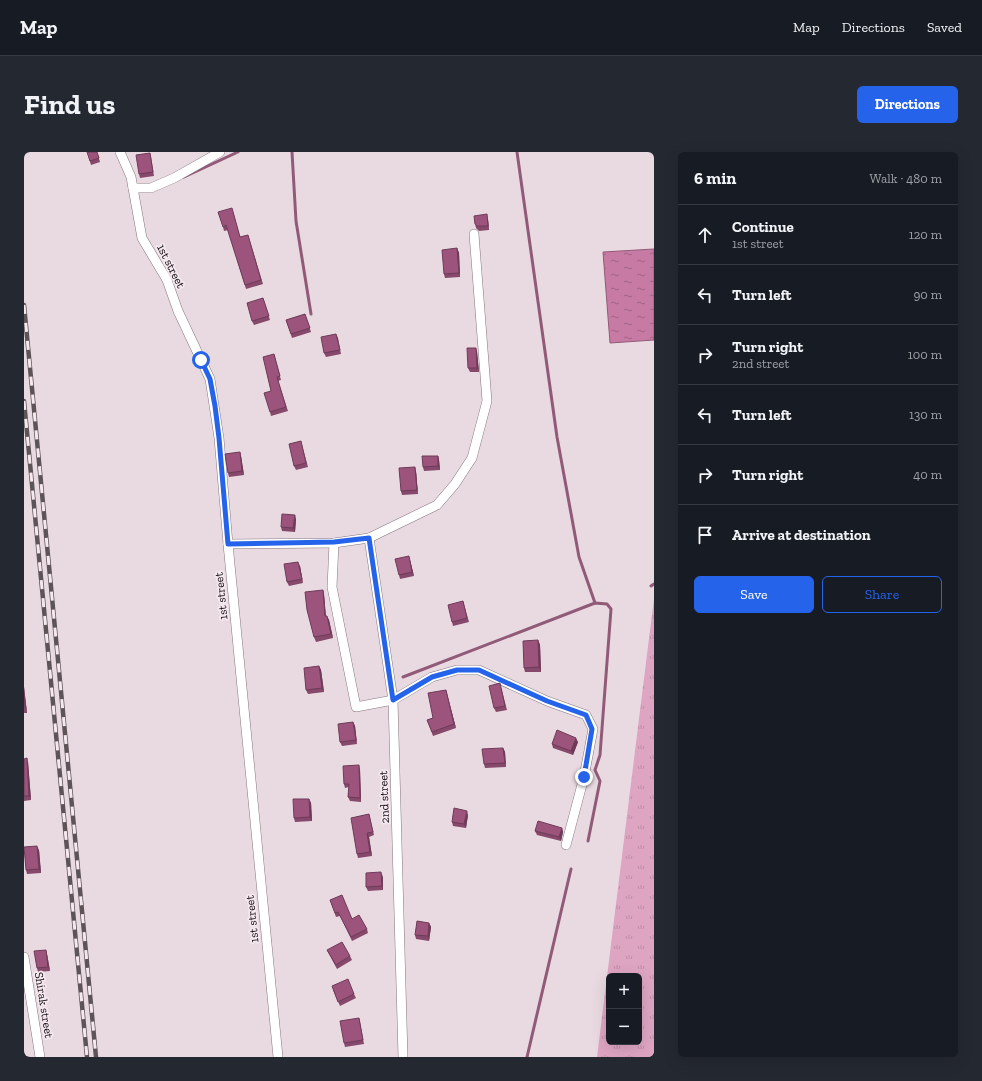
<!DOCTYPE html>
<html lang="en">
<head>
<meta charset="utf-8">
<style>
	body { margin:0; font-family:"Zilla Slab",serif; background:#242831; color:#f1f3f6 }
	.controls { position:absolute; right:12px; bottom:12px; display:grid; overflow:hidden; border-radius:6px; box-shadow:0 4px 16px #0002 }
	.controls button { width:36px; height:36px; display:grid; place-items:center; padding:0; border:0; border-bottom:1px solid #363941; background:#171b24; color:#f1f3f6; font:20px sans-serif }
	.stop { position:absolute; width:12px; height:12px; margin:-9px; border:3px solid #2563eb; border-radius:50%; background:#fff }
	.stop.end { background:#2563eb; border-color:#fff; box-shadow:0 1px 4px #0008 }
	.list { margin:0; padding:0; list-style:none }
	h2 { display:flex; justify-content:space-between; align-items:center; height:52px; margin:0; padding:0 16px; font-size:17px }
	h2 small { font-size:13px; font-weight:400; color:#9ea1a6 }
	.list li { display:grid; grid-template-columns:26px 1fr auto; gap:12px; align-items:center; box-sizing:border-box; height:60px; padding:0 16px; border-top:1px solid #363941 }
	.list b { display:block; font-size:15px; white-space:nowrap }
	.list p { margin:0; font-size:13px; white-space:nowrap; color:#9ea1a6 }
	.list em { font-size:13px; font-style:normal; color:#9ea1a6 }
	.actions { display:flex; gap:8px; padding:12px 16px }
	.actions a { flex:1; padding:9px 0; border:1px solid #2563eb; border-radius:6px; text-align:center; font-size:14px; color:#2563eb }
	.actions .main { background:#2563eb; color:#fff }
	.icon { flex:none; width:22px; height:22px; fill:none; stroke:currentColor; stroke-width:2; stroke-linecap:round; stroke-linejoin:round }
	.map { position:relative; flex:none; width:630px; height:905px; overflow:hidden; border-radius:6px }
	header { display:flex; align-items:center; gap:24px; box-sizing:border-box; height:56px; padding:0 20px; background:#171b24; border-bottom:1px solid #363941 }
	header strong { font-size:19px }
	nav { display:flex; gap:22px; margin-inline-start:auto; font-size:14px }
	.intro { display:flex; align-items:center; justify-content:space-between; box-sizing:border-box; height:96px; padding:0 24px }
	h1 { margin:0; font-size:28px }
	.button { padding:10px 18px; border-radius:6px; background:#2563eb; color:#fff; font-size:14px; font-weight:700 }
	main { display:flex; gap:24px; padding:0 24px }
	aside { flex:1; background:#171b24; border-radius:6px; box-shadow:0 4px 16px #0002 }
	.map>svg:first-child { display:block }
	.grass { fill:url(#grass-tufts); fill-rule:evenodd }
	.water { fill:url(#water-ripples); stroke:#915a78 }
	.lines { fill:none; stroke-linecap:round; stroke-linejoin:round }
	.stream { stroke:#915a78; stroke-width:3 }
	.minor-casing { stroke:#84777d; stroke-width:10 }
	.minor { stroke:#fff; stroke-width:9 }
	.rail-casing { stroke:#5d5458; stroke-width:4.5 }
	.rail { stroke:#f6e8ef; stroke-width:3; stroke-dasharray:9; stroke-linecap:butt }
	.wall { fill:#86486b }
	.shaded-wall { fill:#6d3b57 }
	.building { fill:#9c547c; stroke:#6d3b57 }
	.route { stroke:#2563eb; stroke-width:5 }
	.labels { text-anchor:middle; dominant-baseline:central; stroke-width:3.5; stroke-linejoin:round; paint-order:stroke }
	.street-label { font-size:12px; fill:#130e10; stroke:#f6e8ef }
</style>
</head>
<body>
<header>
<strong>Map</strong>
<nav><a>Map</a><a>Directions</a><a>Saved</a></nav>
</header>
<div class="intro"><h1>Find us</h1><a class="button">Directions</a></div>
<main>
<div class="map">
<svg width="630" height="905" viewBox="0 0 630 905">
	<defs>
		<pattern id="grass-tufts" width="24" height="20" patternUnits="userSpaceOnUse"><rect width="24" height="20" fill="#dea5c2"/><path d="M3 7l-1-3M5 7V3M7 7l1-3M15 17l-1-3M17 17v-4M19 17l1-3" fill="none" stroke="#be8da6"/></pattern>
		<pattern id="water-ripples" width="26" height="14" patternUnits="userSpaceOnUse"><rect width="26" height="14" fill="#c77ba4"/><path d="M2 4q2-2 4 0t4 0M15 11q2-2 4 0t4 0" fill="none" stroke="#a06384"/></pattern>
	</defs>
	<rect width="100%" height="100%" fill="#e9dae1"/>
	<!-- grass -->
	<path class="grass" d="M630,446V905H573ZM585,824H615V890H585Z"/>
	<!-- water -->
	<path class="water" d="M630,97V188L586,191L579,100Z"/>
	<g class="lines">
		<!-- stream -->
		<g class="stream">
			<path d="M268,0L272,69L287,162"/>
			<path d="M493,0L533,285L555,405L571,451"/>
			<path d="M160,25L214,0"/>
			<path d="M627,434L630,432"/>
			<path d="M379,525L571,451L583,452L587,457L576,603L571,618L576,629L564,689"/>
			<path d="M503,905L547,717"/>
		</g>
		<defs>
			<g id="minor">
				<path d="M96,0L107,25L118,86L143,128L154,159L186,227L195,286L204,392L254,905"/>
				<path d="M109,36H127L150,26L196,0"/>
				<path d="M345,386L369,548L379,905"/>
				<path d="M310,391L308,435L332,555L369,548L408,525L433,518H455L523,549L562,563L569,577L560,625L542,693"/>
				<path d="M204,392L310,391L345,386L413,353L431,332L448,306L463,249L450,82"/>
				<path d="M0,805L16,905"/>
			</g>
		</defs>
		<!-- minor casing -->
		<use href="#minor" class="minor-casing"/>
		<!-- minor -->
		<use href="#minor" class="minor"/>
		<defs>
			<g id="rail">
				<path d="M0,153L72,905"/>
				<path d="M0,249L63,905"/>
			</g>
		</defs>
		<!-- rail casing -->
		<use href="#rail" class="rail-casing"/>
		<!-- rail -->
		<use href="#rail" class="rail"/>
	</g>
	<!-- wall -->
	<g class="wall">
		<path d="M63,0H73L76,10L67,13Z"/>
		<path d="M126,1L127,5L130,24L116,26L115,22Z"/>
		<path d="M209,60L216,85L224,83L239,132L222,137L204,78L200,79L199,75Z"/>
		<path d="M464,67L465,78L455,79L452,76L451,72Z"/>
		<path d="M433,96L435,101L436,125L421,126L420,122Z"/>
		<path d="M239,146L246,168L230,173L228,169Z"/>
		<path d="M281,162L287,180L268,186L262,168Z"/>
		<path d="M312,182L317,202L302,205L300,201Z"/>
		<path d="M452,196L453,200L455,220H446L444,216Z"/>
		<path d="M250,202L257,228L254,229L264,259L247,264L246,260Z"/>
		<path d="M278,293L284,315L272,318L270,314Z"/>
		<path d="M216,300L217,304L220,323L205,325L204,321Z"/>
		<path d="M414,304L415,308L416,318L400,319L399,315Z"/>
		<path d="M392,319L394,342L378,343L377,339Z"/>
		<path d="M272,367L271,380L258,379L257,375Z"/>
		<path d="M386,408L390,424L376,427L375,423Z"/>
		<path d="M276,414L279,431L265,434L263,430Z"/>
		<path d="M299,438L300,442L302,464L305,468L309,486L292,490L290,485Z"/>
		<path d="M439,449L445,470L429,474L428,470Z"/>
		<path d="M514,488L516,493L517,520H501L500,516Z"/>
		<path d="M295,514L297,518L300,540L284,542L282,538Z"/>
		<path d="M0,535L3,561H0Z"/>
		<path d="M477,535L483,558L472,560L470,556Z"/>
		<path d="M422,538L432,576L409,584L403,568L409,566Z"/>
		<path d="M329,570L331,574L333,592L318,594L316,590Z"/>
		<path d="M554,590L549,603L529,596L528,592Z"/>
		<path d="M479,596L481,600L482,615L461,616L460,612Z"/>
		<path d="M0,607L4,610L7,648L0,649Z"/>
		<path d="M336,617L337,650L326,649L324,645L325,635L321,636L320,632Z"/>
		<path d="M285,647L287,651L288,669L271,670L270,666Z"/>
		<path d="M345,662L350,683L345,685L348,704L334,706L333,702Z"/>
		<path d="M444,663L442,676L429,674L428,670Z"/>
		<path d="M538,676L539,680L537,689L513,683L511,679Z"/>
		<path d="M15,698L17,721L3,722L2,718Z"/>
		<path d="M359,725V738L344,739L342,735Z"/>
		<path d="M306,748L328,767L343,777L344,781L328,789L316,764L312,765Z"/>
		<path d="M405,771L407,775L405,789L392,787L391,783Z"/>
		<path d="M22,798L23,802L26,819L14,820L13,816Z"/>
		<path d="M303,798L326,804L328,808L313,817L305,802Z"/>
		<path d="M309,838L330,842L332,846L316,854Z"/>
		<path d="M335,866L336,870L340,892L321,895L320,891Z"/>
	</g>
	<!-- shaded-wall -->
	<g class="shaded-wall">
		<path d="M463,62L464,67L465,78L464,74Z"/>
		<path d="M433,96L435,101L436,125L435,121Z"/>
		<path d="M312,182L314,186L317,202Z"/>
		<path d="M452,196L453,200L455,220L453,216Z"/>
		<path d="M216,300L217,304L220,323L218,319Z"/>
		<path d="M414,304L415,308L416,318L414,314Z"/>
		<path d="M391,315L392,319L394,342L393,338Z"/>
		<path d="M271,363L272,367L271,380L269,376Z"/>
		<path d="M385,404L390,424L388,420Z"/>
		<path d="M274,410L276,414L279,431L278,427Z"/>
		<path d="M299,438L300,442L302,468L301,464Z"/>
		<path d="M303,464L305,468L309,486L307,482Z"/>
		<path d="M514,488L516,493L517,520L515,515Z"/>
		<path d="M295,514L297,518L300,540L298,536Z"/>
		<path d="M0,535L3,561L1,555L0,548Z"/>
		<path d="M422,538L423,542L432,576L430,572Z"/>
		<path d="M329,570L331,574L333,592L332,588Z"/>
		<path d="M552,586L554,590L549,603L547,599Z"/>
		<path d="M479,596L481,600L482,615L481,611Z"/>
		<path d="M3,606L4,610L7,648L5,644Z"/>
		<path d="M335,613L336,617L337,650L336,646Z"/>
		<path d="M285,647L287,651L288,669L286,665Z"/>
		<path d="M443,659L444,663L442,676L440,672Z"/>
		<path d="M538,676L539,680L537,689L535,685Z"/>
		<path d="M343,681L345,685L348,704L346,700Z"/>
		<path d="M13,694L15,698L17,721L15,717Z"/>
		<path d="M357,720L359,725V738L358,734Z"/>
		<path d="M405,771L407,775L405,789L404,784Z"/>
		<path d="M22,798L23,802L26,819L24,815Z"/>
	</g>
	<!-- building -->
	<g class="building">
		<path d="M63,0H73L75,6L66,9Z"/>
		<path d="M126,1L129,20L115,22L112,3Z"/>
		<path d="M208,56L216,85L224,83L237,128L221,133L202,73L199,75L194,60Z"/>
		<path d="M463,62L464,74H453L451,72L450,64Z"/>
		<path d="M433,96L435,121L420,122L418,98Z"/>
		<path d="M239,146L245,164L228,169L223,151Z"/>
		<path d="M281,162L286,176L267,182L262,168Z"/>
		<path d="M312,182L316,198L300,201L297,185Z"/>
		<path d="M443,196H452L453,216H444Z"/>
		<path d="M250,202L256,224L253,225L262,255L246,260L240,241L247,239L239,205Z"/>
		<path d="M277,289L282,311L270,314L265,292Z"/>
		<path d="M216,300L218,319L204,321L201,302Z"/>
		<path d="M398,304H414V314L399,315Z"/>
		<path d="M391,315L393,338L377,339L375,316Z"/>
		<path d="M258,362L271,363L269,376L257,375Z"/>
		<path d="M385,404L388,420L375,423L371,407Z"/>
		<path d="M274,410L278,427L263,430L260,412Z"/>
		<path d="M299,438L301,464H303L307,482L290,485L283,458L281,440Z"/>
		<path d="M439,449L443,466L428,470L424,453Z"/>
		<path d="M514,488L515,515L500,516L499,489Z"/>
		<path d="M295,514L298,536L282,538L280,516Z"/>
		<path d="M476,531L481,554L470,556L465,534Z"/>
		<path d="M422,538L430,572L408,580L403,568L409,566L404,541Z"/>
		<path d="M329,570L332,588L316,590L314,572Z"/>
		<path d="M533,578L552,586L547,599L528,592Z"/>
		<path d="M479,596L481,611L460,612L458,597Z"/>
		<path d="M3,606L5,644H0V607Z"/>
		<path d="M335,613L336,646L324,645L325,632H320L319,614Z"/>
		<path d="M269,647H285L286,665L270,666Z"/>
		<path d="M430,656L443,659L440,672L428,670Z"/>
		<path d="M345,662L349,680L343,681L346,700L333,702L327,666Z"/>
		<path d="M514,669L538,676L535,685L511,679Z"/>
		<path d="M13,694L15,717L2,718L0,695Z"/>
		<path d="M357,720L358,734L342,735V721Z"/>
		<path d="M318,743L328,767L335,763L343,777L327,785L314,760L311,761L306,748Z"/>
		<path d="M393,769L405,771L404,784L391,783Z"/>
		<path d="M318,790L326,804L312,813L303,798Z"/>
		<path d="M22,798L24,815L13,816L10,799Z"/>
		<path d="M324,827L330,842L314,850L308,834Z"/>
		<path d="M335,866L339,888L320,891L316,869Z"/>
	</g>
	<g class="lines">
		<!-- route -->
		<path class="route" d="M177,208L186,227L191,254L195,286L204,392L310,390L345,386L369,548L408,525L433,518H455L523,549L562,563L568,577L560,625"/>
	</g>
	<g class="labels">
		<!-- street labels -->
		<g class="street-label">
			<text transform="translate(147 114) rotate(63)">1st street</text>
			<text transform="translate(197 444) rotate(-96)">1st street</text>
			<text transform="translate(360 645) rotate(-92)">2nd street</text>
			<text transform="translate(228 767) rotate(-96)">1st street</text>
			<text transform="translate(20 853) rotate(81)">Shirak street</text>
		</g>
	</g>
</svg>
<div class="controls">
<button>+</button>
<button>−</button>
</div>
<div class="stop" style="left:177px;top:208px"></div>
<div class="stop end" style="left:560px;top:625px"></div>
</div>
<aside>
<h2>6 min<small>Walk · 480 m</small></h2>
<ul class="list">
<li><svg class="icon" aria-label="ahead" viewBox="0 0 24 24"><path d="M12 20V5M6 11l6-6 6 6"/></svg><div><b>Continue</b><p>1st street</p></div><em>120 m</em></li>
<li><svg class="icon" aria-label="left" viewBox="0 0 24 24"><path d="M17 20v-9H6M10 6l-5 5 5 5"/></svg><div><b>Turn left</b></div><em>90 m</em></li>
<li><svg class="icon" aria-label="right" viewBox="0 0 24 24"><path d="M7 20v-9h11M14 6l5 5-5 5"/></svg><div><b>Turn right</b><p>2nd street</p></div><em>100 m</em></li>
<li><svg class="icon" aria-label="left" viewBox="0 0 24 24"><path d="M17 20v-9H6M10 6l-5 5 5 5"/></svg><div><b>Turn left</b></div><em>130 m</em></li>
<li><svg class="icon" aria-label="right" viewBox="0 0 24 24"><path d="M7 20v-9h11M14 6l5 5-5 5"/></svg><div><b>Turn right</b></div><em>40 m</em></li>
<li><svg class="icon" aria-label="arrive" viewBox="0 0 24 24"><path d="M6 21V4h12l-3 4 3 4H6"/></svg><div><b>Arrive at destination</b></div></li>
</ul>
<div class="actions"><a class="main">Save</a><a>Share</a></div>
</aside>
</main>
</body>
</html>
